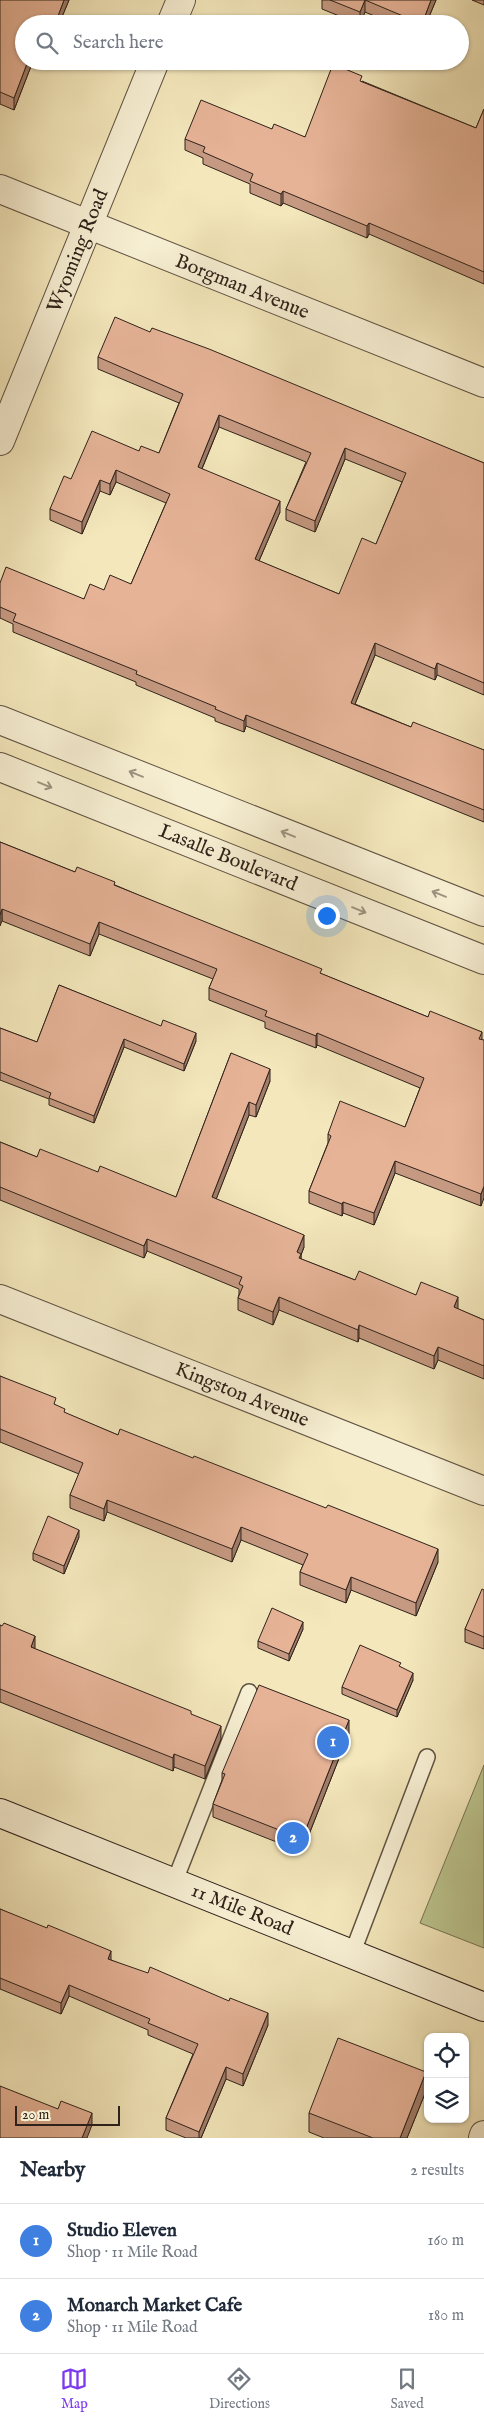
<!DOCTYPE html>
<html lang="en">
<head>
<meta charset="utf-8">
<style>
	body { margin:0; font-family:"IM FELL English",serif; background:#f2f2f3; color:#1f2937 }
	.controls { position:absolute; right:15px; bottom:15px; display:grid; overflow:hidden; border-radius:10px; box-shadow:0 1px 4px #0004 }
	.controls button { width:45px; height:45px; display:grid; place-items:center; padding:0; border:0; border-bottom:1px solid #e0e1e3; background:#fff; color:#1f2937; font:25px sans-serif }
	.scale { position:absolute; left:15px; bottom:12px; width:105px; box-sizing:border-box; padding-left:5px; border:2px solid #2f221a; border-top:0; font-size:14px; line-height:18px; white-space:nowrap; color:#2f221a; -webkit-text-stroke:4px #f7efd3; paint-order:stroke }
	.you { position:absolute; left:326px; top:915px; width:18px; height:18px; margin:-12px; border:4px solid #fff; border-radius:50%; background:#1a73e8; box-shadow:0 0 0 8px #1a73e833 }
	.badge { display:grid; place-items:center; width:32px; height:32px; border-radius:50%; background:#7c3aed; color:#fff; font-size:16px; font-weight:700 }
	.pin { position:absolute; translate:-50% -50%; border:2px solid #fff; box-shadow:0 1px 5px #0006 }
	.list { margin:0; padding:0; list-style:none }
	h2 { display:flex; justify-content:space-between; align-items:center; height:65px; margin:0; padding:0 20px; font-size:21px }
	h2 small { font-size:16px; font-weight:400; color:#747a83 }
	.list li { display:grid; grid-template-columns:32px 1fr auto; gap:15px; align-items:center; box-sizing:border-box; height:75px; padding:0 20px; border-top:1px solid #e0e1e3 }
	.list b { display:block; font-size:19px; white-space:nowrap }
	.list p { margin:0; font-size:16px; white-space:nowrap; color:#747a83 }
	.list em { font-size:16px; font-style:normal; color:#747a83 }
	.icon { flex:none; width:28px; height:28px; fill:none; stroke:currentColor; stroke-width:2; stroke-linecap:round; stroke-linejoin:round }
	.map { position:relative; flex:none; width:484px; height:2138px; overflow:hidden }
	.search { position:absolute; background:#fff; box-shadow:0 1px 4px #0004; left:15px; right:15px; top:15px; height:55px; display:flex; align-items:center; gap:12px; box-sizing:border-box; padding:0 18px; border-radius:28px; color:#747a83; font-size:19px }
	.sheet { height:215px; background:#fff }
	nav { display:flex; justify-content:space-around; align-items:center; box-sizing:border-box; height:70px; border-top:1px solid #e0e1e3; background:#fff; font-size:14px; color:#747a83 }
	nav a { display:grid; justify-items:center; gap:2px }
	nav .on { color:#7c3aed }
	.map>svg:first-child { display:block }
	.green { fill:#bcc58f; stroke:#767454 }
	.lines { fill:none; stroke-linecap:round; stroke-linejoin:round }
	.lane-casing { stroke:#605342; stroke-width:18 }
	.street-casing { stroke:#605342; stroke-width:30 }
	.secondary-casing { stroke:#2f221a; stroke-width:30 }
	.lane { stroke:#f7efd3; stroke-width:15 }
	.street { stroke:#f7efd3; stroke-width:28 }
	.secondary { stroke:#f7efd3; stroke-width:28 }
	.wall { fill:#c69a82; stroke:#2f221a; fill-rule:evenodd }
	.shaded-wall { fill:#a17d6a; stroke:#2f221a }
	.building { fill:#e6b397; stroke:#2f221a; fill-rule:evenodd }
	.oneway { stroke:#9d9380 }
	.labels { text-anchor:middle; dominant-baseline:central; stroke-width:4; stroke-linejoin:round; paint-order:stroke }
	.street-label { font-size:20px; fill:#2f221a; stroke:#f7efd3 }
</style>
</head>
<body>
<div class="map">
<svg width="484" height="2138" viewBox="0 0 484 2138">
	<rect width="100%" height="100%" fill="#f3e7bb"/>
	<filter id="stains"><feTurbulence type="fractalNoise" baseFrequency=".004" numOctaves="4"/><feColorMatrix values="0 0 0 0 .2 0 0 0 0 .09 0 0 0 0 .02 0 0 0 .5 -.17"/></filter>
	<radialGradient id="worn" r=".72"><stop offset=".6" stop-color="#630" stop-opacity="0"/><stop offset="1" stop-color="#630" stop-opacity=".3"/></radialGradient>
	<!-- green -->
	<path class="green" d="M484,1765V1948L420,1923Z"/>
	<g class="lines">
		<defs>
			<g id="lane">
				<path d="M174,1883L249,1692"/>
				<path d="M352,1954L427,1757"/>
			</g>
			<g id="street">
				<path d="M171,24L181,0"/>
				<path d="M0,189L484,383"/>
				<path d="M0,441L155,61"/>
				<path d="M0,720L484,912"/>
				<path d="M0,767L484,960"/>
				<path d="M0,1299L484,1491"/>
				<path d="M483,2138L484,2135"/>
			</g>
			<path id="secondary" d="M0,1813L484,2007"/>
		</defs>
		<!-- lane casing -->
		<use href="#lane" class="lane-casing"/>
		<!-- street casing -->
		<use href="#street" class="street-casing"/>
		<!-- secondary casing -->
		<use href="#secondary" class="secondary-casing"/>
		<!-- lane -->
		<use href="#lane" class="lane"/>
		<!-- street -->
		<use href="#street" class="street"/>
		<!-- secondary -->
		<use href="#secondary" class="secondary"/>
	</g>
	<!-- wall -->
	<g class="wall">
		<path d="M0,0H69L59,24H24V61H33L14,110L0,104Z"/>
		<path d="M322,0H436L426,24H393L365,12L359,24L322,9Z"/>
		<path d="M472,0H484V5Z"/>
		<path d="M362,81L476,128L484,109V284L369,234L367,238L283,203L281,206L250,193V184L203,164V158L185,150V139L272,129L305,137Z"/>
		<path d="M150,332L484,463V695L437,675L435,680L375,655L355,704L411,727L484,750V822L246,726L244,732L215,721V718L136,685V682L13,632V624L0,618V583L84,599L104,590L131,584L166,503L116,482L110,495L100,491L82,534L50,520V509L71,479L139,451L159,453L179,403L98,369V357ZM219,427L306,462L286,509V520L315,532L345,459L402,482L376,544L339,594L259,561L280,512L202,469Z"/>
		<path d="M0,842L75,872L115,885L322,974L428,1017L482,1032L481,1206L395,1173L374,1225L343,1213L342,1216L309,1203V1191L328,1143V1134L405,1127L420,1088L317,1045L316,1048L265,1028V1022L209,1000V988L213,979L99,934L90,956L2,921Z"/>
		<path d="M59,985L196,1041L184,1071L124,1047L94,1123L49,1105V1099L0,1080V1028L37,1042Z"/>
		<path d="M231,1053L270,1081L256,1117L249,1115L216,1199L304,1247L301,1255V1259L355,1280L416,1295L458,1309L484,1320V1379L438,1360L434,1369L359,1338L358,1342L279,1310L273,1325L238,1310V1298L239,1294V1289L147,1251L144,1258L0,1200V1142L37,1157L98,1172L176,1197Z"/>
		<path d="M0,1376L56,1405L65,1413L118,1435L438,1562L416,1616L351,1590L346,1603L300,1585V1572L303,1565L241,1540L232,1562L107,1512L104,1521L70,1508V1495L79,1474L0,1442Z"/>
		<path d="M79,1537L64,1574L33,1560V1553Z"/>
		<path d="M484,1590V1649L465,1642V1629Z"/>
		<path d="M0,1625L35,1649L191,1714L221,1739L205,1779L174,1767L173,1771L0,1702Z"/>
		<path d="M303,1629L289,1661L258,1648V1641Z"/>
		<path d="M401,1667L413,1680L397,1717L342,1694V1687Z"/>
		<path d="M349,1733L302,1852L213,1817V1804L222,1780V1773Z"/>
		<path d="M0,1909L111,1960L268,2025L243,2086L226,2079L201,2138H186L166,2130V2118L193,2054L148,2035V2030L69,1996L61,2014L0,1989Z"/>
		<path d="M426,2091L407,2138H324L309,2132V2113Z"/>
	</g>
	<!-- shaded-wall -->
	<g class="shaded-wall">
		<path d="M64,0H69L59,24H55Z"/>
		<path d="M365,0V12L360,24V12Z"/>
		<path d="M431,0H436L426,24H422Z"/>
		<path d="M28,61H33L14,110V98Z"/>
		<path d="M283,191V203L281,206V194Z"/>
		<path d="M369,223V234L367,238V226Z"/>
		<path d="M219,415V427L198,478V467Z"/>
		<path d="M345,448V459L315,532V521Z"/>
		<path d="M116,470V482L110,495V484Z"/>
		<path d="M100,480V491L82,534V522Z"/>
		<path d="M280,501V512L255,570V559Z"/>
		<path d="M375,643V655L351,714V703Z"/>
		<path d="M437,663V675L435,680V669Z"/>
		<path d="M246,715V726L244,732V721Z"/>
		<path d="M2,909V921L0,926V915Z"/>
		<path d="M99,922V934L90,956V944Z"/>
		<path d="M196,1033V1041L184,1071V1064Z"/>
		<path d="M317,1033V1045L316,1048V1036Z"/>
		<path d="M124,1039V1047L94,1123V1116Z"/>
		<path d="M270,1069V1081L256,1117V1105Z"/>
		<path d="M249,1102V1115L212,1210V1197Z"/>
		<path d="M395,1161V1173L374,1225V1213Z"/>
		<path d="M484,1186V1198L481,1206V1194Z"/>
		<path d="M343,1202V1213L342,1216V1204Z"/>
		<path d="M304,1235V1247L301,1255V1267L297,1252Z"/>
		<path d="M147,1239V1251L144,1258V1246Z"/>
		<path d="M279,1297V1310L273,1325V1312Z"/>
		<path d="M458,1297V1310L454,1307Z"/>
		<path d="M359,1325V1338L358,1342V1330Z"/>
		<path d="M438,1347V1360L434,1369V1356Z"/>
		<path d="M107,1500V1512L104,1521V1509Z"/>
		<path d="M241,1527V1540L232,1562V1549Z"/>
		<path d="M79,1530V1537L64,1574V1566Z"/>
		<path d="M438,1549V1562L416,1616V1603Z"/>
		<path d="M351,1577V1590L346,1603V1590Z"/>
		<path d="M303,1622V1629L289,1661V1654Z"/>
		<path d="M35,1636V1649L31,1647Z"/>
		<path d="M413,1673V1680L397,1717V1710Z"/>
		<path d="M349,1720V1733L302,1852V1839Z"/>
		<path d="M221,1726V1739L205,1779V1766Z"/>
		<path d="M174,1754V1767L173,1771V1758Z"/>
		<path d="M111,1951V1963L108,1959Z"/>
		<path d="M69,1985V1996L61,2014V2003Z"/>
		<path d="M268,2013V2025L243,2086V2074Z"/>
		<path d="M226,2067V2079L201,2138H199V2132Z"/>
		<path d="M426,2072V2091L407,2138H400Z"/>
		<path d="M92,2113V2125L87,2138H82Z"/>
	</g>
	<!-- building -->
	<g class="building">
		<path d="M0,0H64L55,24H24V61H28L14,98L0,92Z"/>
		<path d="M330,0H431L422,24L365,0L360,12Z"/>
		<path d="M333,64L362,76L360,81L476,128L484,109V272L369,223L367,226L283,191L281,194L250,181L253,174L203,152L205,147L185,139L201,100L272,129L274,124L305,137Z"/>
		<path d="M115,317L150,332L152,328L209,349L484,463V683L437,663L435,669L375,643L351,703L411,727L413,722L484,750V810L246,715L244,721L215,709L216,707L136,674L137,671L13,621L16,614L0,607V583L6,567L84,599L90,584L104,590L110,575L131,584L170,494L116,470L110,484L100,480L82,522L50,509L64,476L71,479L92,431L139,451L141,446L159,453L183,394L98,357ZM219,415L311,453L286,509L315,521L345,448L406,473L376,544L362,538L339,594L255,559L280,501L198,467Z"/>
		<path d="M0,842L75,872L77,867L115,882L114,885L322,969L320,973L428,1017L430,1011L482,1032L479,1039L484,1040V1186L481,1194L395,1161L374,1213L343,1202L342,1204L309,1191L331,1136L328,1134L340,1101L405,1127L424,1078L317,1033L316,1036L265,1016L267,1011L209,988L217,969L99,922L90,944L2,909L0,915Z"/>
		<path d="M59,985L161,1026L163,1020L196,1033L184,1064L124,1039L94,1116L49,1098L51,1093L0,1072V1028L37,1042Z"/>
		<path d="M231,1053L270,1069L256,1105L249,1102L212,1197L304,1235L297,1252L301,1254L299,1258L355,1280L359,1271L416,1295L421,1282L458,1297L454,1307L484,1320V1366L438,1347L434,1356L359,1325L358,1330L279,1297L273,1312L238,1298L243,1286L239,1284L242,1277L147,1239L144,1246L0,1187V1142L37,1157L40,1149L98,1172L100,1166L176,1197Z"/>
		<path d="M0,1376L56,1398L54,1404L65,1409L64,1412L118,1435L120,1429L193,1458L194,1456L326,1508L328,1505L438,1549L416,1603L351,1577L346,1590L300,1572L308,1554L241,1527L232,1549L107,1500L104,1509L70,1495L83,1463L0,1429Z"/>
		<path d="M48,1516L79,1530L64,1566L33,1553Z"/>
		<path d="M482,1589L484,1590V1637L465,1629Z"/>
		<path d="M272,1608L303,1622L289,1654L258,1641Z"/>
		<path d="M4,1623L35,1636L31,1647L191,1711V1714L221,1726L205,1766L174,1754L173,1758L0,1689V1625L2,1626Z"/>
		<path d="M360,1645L401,1663L399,1666L413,1673L397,1710L342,1687Z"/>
		<path d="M259,1685L349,1720L302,1839L213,1804L225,1774L222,1773Z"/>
		<path d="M0,1909L47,1928L48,1925L111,1951L108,1959L148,1973L150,1967L229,2001L230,1998L268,2013L243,2074L226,2067L199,2132L166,2118L198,2044L148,2023L150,2019L69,1985L61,2003L0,1978Z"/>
		<path d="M338,2038L426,2072L400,2138H373L309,2113Z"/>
		<path d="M0,2086L58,2109L61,2101L92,2113L82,2138H0Z"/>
	</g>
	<!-- one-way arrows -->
	<defs><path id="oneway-shaft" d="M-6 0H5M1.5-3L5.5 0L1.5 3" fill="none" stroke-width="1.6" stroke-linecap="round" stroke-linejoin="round" transform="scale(1.25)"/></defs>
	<g class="oneway">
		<use href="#oneway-shaft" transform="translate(136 774) rotate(-158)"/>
		<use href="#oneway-shaft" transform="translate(45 785) rotate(22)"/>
		<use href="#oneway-shaft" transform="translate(288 834) rotate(-158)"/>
		<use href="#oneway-shaft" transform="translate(439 894) rotate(-158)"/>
		<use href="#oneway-shaft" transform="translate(359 910) rotate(22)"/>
	</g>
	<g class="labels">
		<!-- street labels -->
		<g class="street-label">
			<text transform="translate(78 251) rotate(-68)">Wyoming Road</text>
			<text transform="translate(242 287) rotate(22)">Borgman Avenue</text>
			<text transform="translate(228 858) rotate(22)">Lasalle Boulevard</text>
			<text transform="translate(242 1395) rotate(22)">Kingston Avenue</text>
			<text transform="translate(242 1910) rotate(22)">11 Mile Road</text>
		</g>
	</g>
	<rect width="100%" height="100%" filter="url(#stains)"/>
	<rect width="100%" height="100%" fill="url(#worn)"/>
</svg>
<div class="controls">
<button><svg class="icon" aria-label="locate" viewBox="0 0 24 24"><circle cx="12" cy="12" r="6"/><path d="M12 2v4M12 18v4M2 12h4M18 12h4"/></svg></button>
<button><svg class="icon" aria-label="layers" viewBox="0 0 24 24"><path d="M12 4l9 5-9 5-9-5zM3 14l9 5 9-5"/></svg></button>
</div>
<div class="scale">20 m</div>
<div class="you"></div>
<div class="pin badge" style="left:333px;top:1742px;background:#3f7fe0">1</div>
<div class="pin badge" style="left:293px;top:1838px;background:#3f7fe0">2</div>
<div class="search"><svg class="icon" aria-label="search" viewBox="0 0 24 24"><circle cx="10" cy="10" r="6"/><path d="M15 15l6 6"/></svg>Search here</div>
</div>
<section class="sheet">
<h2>Nearby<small>2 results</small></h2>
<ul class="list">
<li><span class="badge" style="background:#3f7fe0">1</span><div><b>Studio Eleven</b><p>Shop · 11 Mile Road</p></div><em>160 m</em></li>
<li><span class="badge" style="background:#3f7fe0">2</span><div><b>Monarch Market Cafe</b><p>Shop · 11 Mile Road</p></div><em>180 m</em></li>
</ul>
</section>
<nav>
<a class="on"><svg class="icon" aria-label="map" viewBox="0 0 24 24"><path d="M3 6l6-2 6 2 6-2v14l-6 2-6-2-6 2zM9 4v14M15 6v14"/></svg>Map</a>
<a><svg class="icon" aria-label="directions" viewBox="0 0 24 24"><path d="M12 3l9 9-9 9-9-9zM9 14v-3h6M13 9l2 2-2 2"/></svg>Directions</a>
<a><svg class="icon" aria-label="saved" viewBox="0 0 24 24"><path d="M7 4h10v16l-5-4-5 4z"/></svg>Saved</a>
</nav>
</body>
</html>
